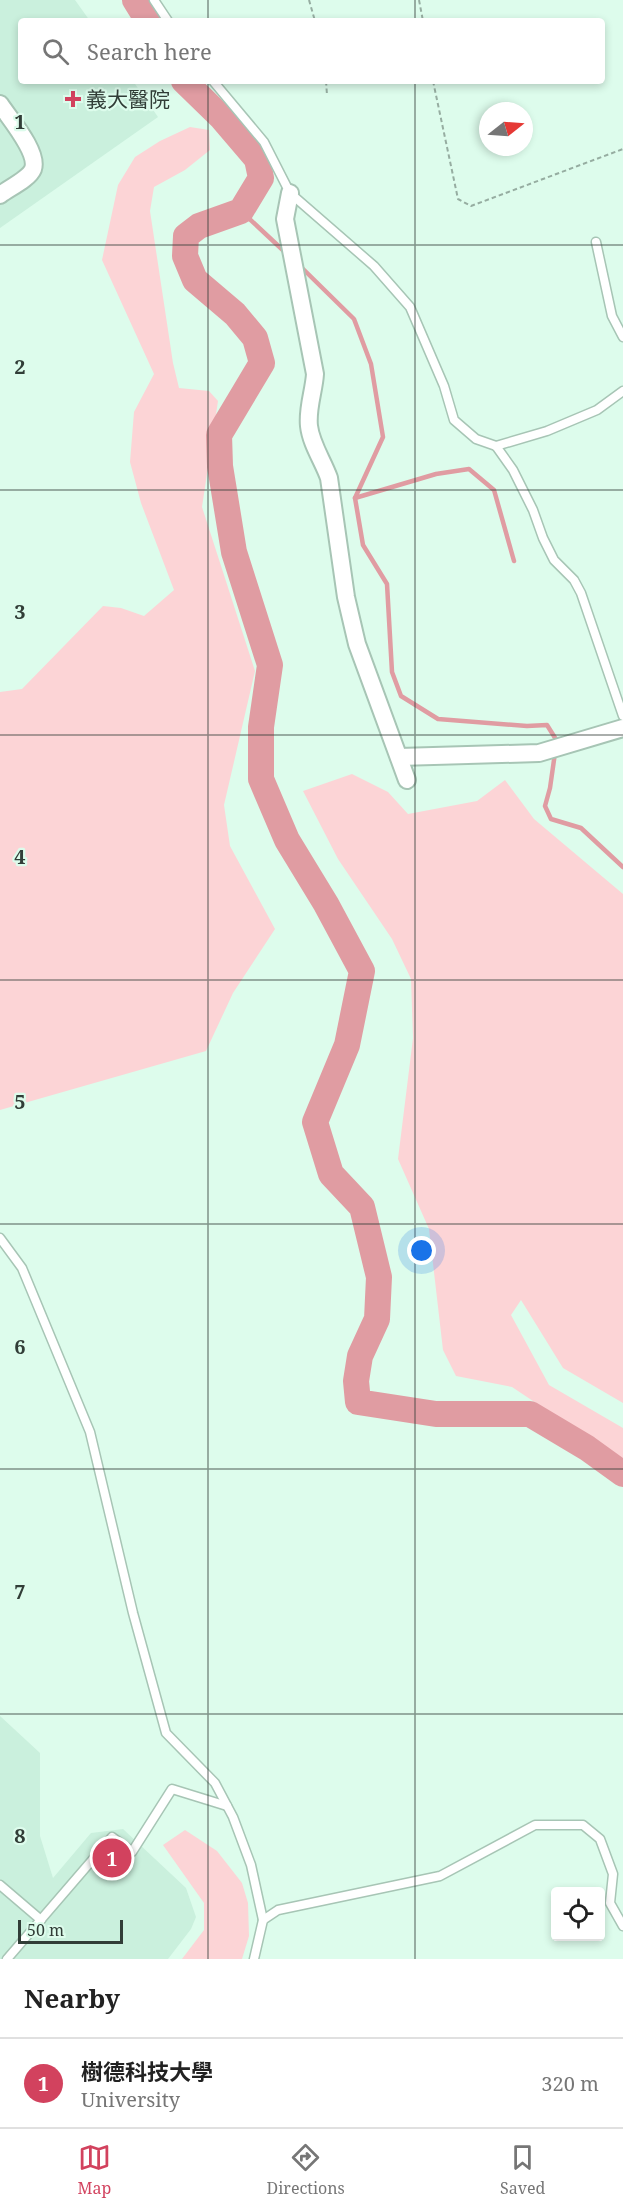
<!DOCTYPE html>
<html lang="en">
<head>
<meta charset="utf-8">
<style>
	body { margin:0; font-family:"Noto Serif","Noto Sans TC",serif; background:#f6f6f6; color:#222 }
	.controls { position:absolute; right:18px; bottom:18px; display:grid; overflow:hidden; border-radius:6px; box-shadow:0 3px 9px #0003 }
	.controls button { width:54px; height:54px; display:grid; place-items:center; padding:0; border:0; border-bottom:2px solid #e0e0e0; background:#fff; color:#222; font:30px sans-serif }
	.compass { position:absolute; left:479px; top:102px; width:54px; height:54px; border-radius:50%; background:#fff; box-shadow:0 3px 9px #0003; rotate:73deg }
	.scale { position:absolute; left:18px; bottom:15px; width:105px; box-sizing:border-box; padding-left:6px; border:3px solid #313d37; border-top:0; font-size:16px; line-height:21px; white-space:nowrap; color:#313d37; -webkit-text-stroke:4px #ddfcec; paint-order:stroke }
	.you { position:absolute; left:422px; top:1251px; width:21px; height:21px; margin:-15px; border:4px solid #fff; border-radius:50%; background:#1a73e8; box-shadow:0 0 0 9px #1a73e833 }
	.badge { display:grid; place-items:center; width:39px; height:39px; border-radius:50%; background:#d2425e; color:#fff; font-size:20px; font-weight:700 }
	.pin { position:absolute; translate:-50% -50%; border:3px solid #fff; box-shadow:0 2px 6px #0006 }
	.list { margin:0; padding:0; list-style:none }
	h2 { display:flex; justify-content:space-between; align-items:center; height:78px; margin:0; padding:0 24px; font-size:26px }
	h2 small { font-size:20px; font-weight:400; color:#767676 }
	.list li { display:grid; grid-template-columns:39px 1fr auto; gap:18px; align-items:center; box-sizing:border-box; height:90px; padding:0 24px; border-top:2px solid #e0e0e0 }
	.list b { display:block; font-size:22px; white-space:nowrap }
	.list p { margin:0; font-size:20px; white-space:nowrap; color:#767676 }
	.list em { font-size:20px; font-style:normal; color:#767676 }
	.icon { flex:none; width:33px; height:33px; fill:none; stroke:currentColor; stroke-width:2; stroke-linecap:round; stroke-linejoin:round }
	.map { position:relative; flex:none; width:623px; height:1959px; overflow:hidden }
	.search { position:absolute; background:#fff; box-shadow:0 3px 9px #0003; left:18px; right:18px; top:18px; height:66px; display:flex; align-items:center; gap:15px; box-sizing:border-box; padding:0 21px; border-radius:6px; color:#767676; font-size:22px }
	.sheet { height:168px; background:#fff }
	nav { display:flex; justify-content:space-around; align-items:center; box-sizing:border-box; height:84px; border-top:2px solid #e0e0e0; background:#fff; font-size:16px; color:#767676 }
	nav a { display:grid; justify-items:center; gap:3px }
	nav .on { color:#d2425e }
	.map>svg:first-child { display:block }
	.built { fill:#caf0dd }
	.green { fill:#fcd4d6 }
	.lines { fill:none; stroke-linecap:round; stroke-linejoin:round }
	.stream { stroke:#e09ca2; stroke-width:4.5 }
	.river { stroke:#e09ca2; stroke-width:26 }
	.service-casing { stroke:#a7c5b5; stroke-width:11 }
	.minor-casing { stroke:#a7c5b5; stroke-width:20 }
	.path { stroke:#96ada1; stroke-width:2; stroke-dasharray:4.5 3; stroke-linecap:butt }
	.service { stroke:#fff; stroke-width:8 }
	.minor { stroke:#fff; stroke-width:16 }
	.grid { fill:none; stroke:#313d37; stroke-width:1.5; stroke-opacity:0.55 }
	.poi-dot { fill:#d2425e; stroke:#ddfcec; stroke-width:2 }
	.labels { text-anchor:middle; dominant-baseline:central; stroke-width:4.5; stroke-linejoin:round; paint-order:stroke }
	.poi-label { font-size:21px; fill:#313d37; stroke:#ddfcec; text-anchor:start }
	.grid-label { font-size:20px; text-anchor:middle; font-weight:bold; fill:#313d37; stroke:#ddfcec; stroke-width:4.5; stroke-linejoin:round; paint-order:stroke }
</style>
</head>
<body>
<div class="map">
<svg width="623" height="1959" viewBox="0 0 623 1959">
	<rect width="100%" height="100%" fill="#ddfcec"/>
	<!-- built -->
	<g class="built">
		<path d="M0,0H75L90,21H21V81H133L158,117L0,228Z"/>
		<path d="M0,1716L40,1753V1836L53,1878L91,1833L123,1829L186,1888L196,1917L191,1929L168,1959H0Z"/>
	</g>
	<!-- green -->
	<g class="green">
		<path d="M190,127L209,130L210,150L185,170L154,187L150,211L173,363L179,388L209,391L218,401L202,507L255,671L224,805L230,846L275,929L233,993L206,1051L0,1110V692L22,689L103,606L121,608L144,616L174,590L141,503L130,462L134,412L154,374L102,260L118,185L135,157L160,141Z"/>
		<path d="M352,774L388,792L408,814L477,801L505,780L534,819L623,894V1403L563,1368L521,1300L511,1315L549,1385L623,1428V1461L512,1387L456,1376L443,1350L429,1229L398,1159L413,1038L411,979L392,939L338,859L303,791Z"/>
		<path d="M185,1830L217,1851L242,1883L248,1903L249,1936L242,1959H182L204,1930V1903L163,1845Z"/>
	</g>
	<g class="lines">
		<!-- stream -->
		<g class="stream">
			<path d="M241,211L287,254"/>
			<path d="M300,266L354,319L371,364L383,437L355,498L363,545L387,584L392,672L401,696L438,719L527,726L547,725L557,741L556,745"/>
			<path d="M355,498L436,474L469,469L494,490L514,561"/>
			<path d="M555,753L550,788L545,806L551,819L581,828L623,867"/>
		</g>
		<!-- river -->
		<g class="river">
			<path d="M135,0L148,21"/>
			<path d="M184,81L222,118L257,159L261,178L241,211L199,226L186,236L185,256L195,280L235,314L255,338L262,363L219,435L220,466L234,552L270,665L261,727V779L287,840L326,904L362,971L347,1045L315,1122L331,1174L362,1207L379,1277L377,1319L360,1356L356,1381L358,1402L436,1414H530L587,1448L623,1474"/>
		</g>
		<defs>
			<g id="service">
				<path d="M154,0L168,21"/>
				<path d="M213,81L264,142L290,193L374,266L410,307L444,386L454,420L476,439L496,446L513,470L533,510L543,538L554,560L574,580L581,593L623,716"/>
				<path d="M596,242L612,316L623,337"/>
				<path d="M496,446L547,431L597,410L623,391"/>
				<path d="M0,1238L22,1268L90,1432L133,1613L166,1733L215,1783L233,1817L251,1865L263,1920"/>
				<path d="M0,1885L41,1920"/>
				<path d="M7,1959L112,1837L132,1852L172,1789L227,1806"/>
				<path d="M254,1959L263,1920L278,1910L440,1876L535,1825H583L600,1839L613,1874L610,1903L623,1926"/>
			</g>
			<g id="minor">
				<path d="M0,104C9,118 39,152 33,169C29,179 9,188 0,195"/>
				<path d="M290,193L285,219L315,374C314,391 307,408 309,426C311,444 323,461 329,478L346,597L357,644L407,780"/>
				<path d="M399,757L539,753L623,728"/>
			</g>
		</defs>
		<!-- service casing -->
		<use href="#service" class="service-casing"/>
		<!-- minor casing -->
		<use href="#minor" class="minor-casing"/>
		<!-- path -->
		<g class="path">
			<path d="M309,0L315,21"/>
			<path d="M419,0L423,21"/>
			<path d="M326,81L327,95"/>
			<path d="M433,81L458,199L471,206L623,149"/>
		</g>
		<!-- service -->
		<use href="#service" class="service"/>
		<!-- minor -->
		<use href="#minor" class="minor"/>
	</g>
	<!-- grid -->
	<path class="grid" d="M208,0V21M415,0V21M208,81V1959M415,81V1959M0,245H623M0,490H623M0,735H623M0,980H623M0,1224H623M0,1469H623M0,1714H623"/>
	<!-- markers -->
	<path class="poi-dot" d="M70 90h6v6h6v6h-6v6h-6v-6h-6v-6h6z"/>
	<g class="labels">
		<!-- poi labels -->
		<g class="poi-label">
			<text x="86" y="99">義大醫院</text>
		</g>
	</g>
	<g class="grid-label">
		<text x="20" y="129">1</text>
		<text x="20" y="374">2</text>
		<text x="20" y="619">3</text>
		<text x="20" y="864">4</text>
		<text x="20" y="1109">5</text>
		<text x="20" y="1354">6</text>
		<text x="20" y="1599">7</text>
		<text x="20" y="1843">8</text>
	</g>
</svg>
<div class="controls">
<button><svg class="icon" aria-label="locate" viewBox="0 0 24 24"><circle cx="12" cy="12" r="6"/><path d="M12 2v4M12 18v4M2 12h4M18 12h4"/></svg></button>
</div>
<svg class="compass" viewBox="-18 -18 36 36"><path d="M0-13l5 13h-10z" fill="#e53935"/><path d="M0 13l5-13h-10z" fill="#767676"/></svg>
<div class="scale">50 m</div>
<div class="you"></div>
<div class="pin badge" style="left:112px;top:1858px">1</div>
<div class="search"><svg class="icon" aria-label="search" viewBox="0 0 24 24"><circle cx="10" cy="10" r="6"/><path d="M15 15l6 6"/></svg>Search here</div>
</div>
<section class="sheet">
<h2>Nearby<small></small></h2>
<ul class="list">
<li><span class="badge">1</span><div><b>樹德科技大學</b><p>University</p></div><em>320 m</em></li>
</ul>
</section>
<nav>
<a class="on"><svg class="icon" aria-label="map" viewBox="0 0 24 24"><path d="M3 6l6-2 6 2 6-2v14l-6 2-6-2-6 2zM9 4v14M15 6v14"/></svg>Map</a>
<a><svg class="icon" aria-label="directions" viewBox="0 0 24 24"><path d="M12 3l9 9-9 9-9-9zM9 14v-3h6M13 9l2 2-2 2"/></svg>Directions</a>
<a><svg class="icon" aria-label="saved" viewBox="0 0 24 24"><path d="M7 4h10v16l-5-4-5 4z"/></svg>Saved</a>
</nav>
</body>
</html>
